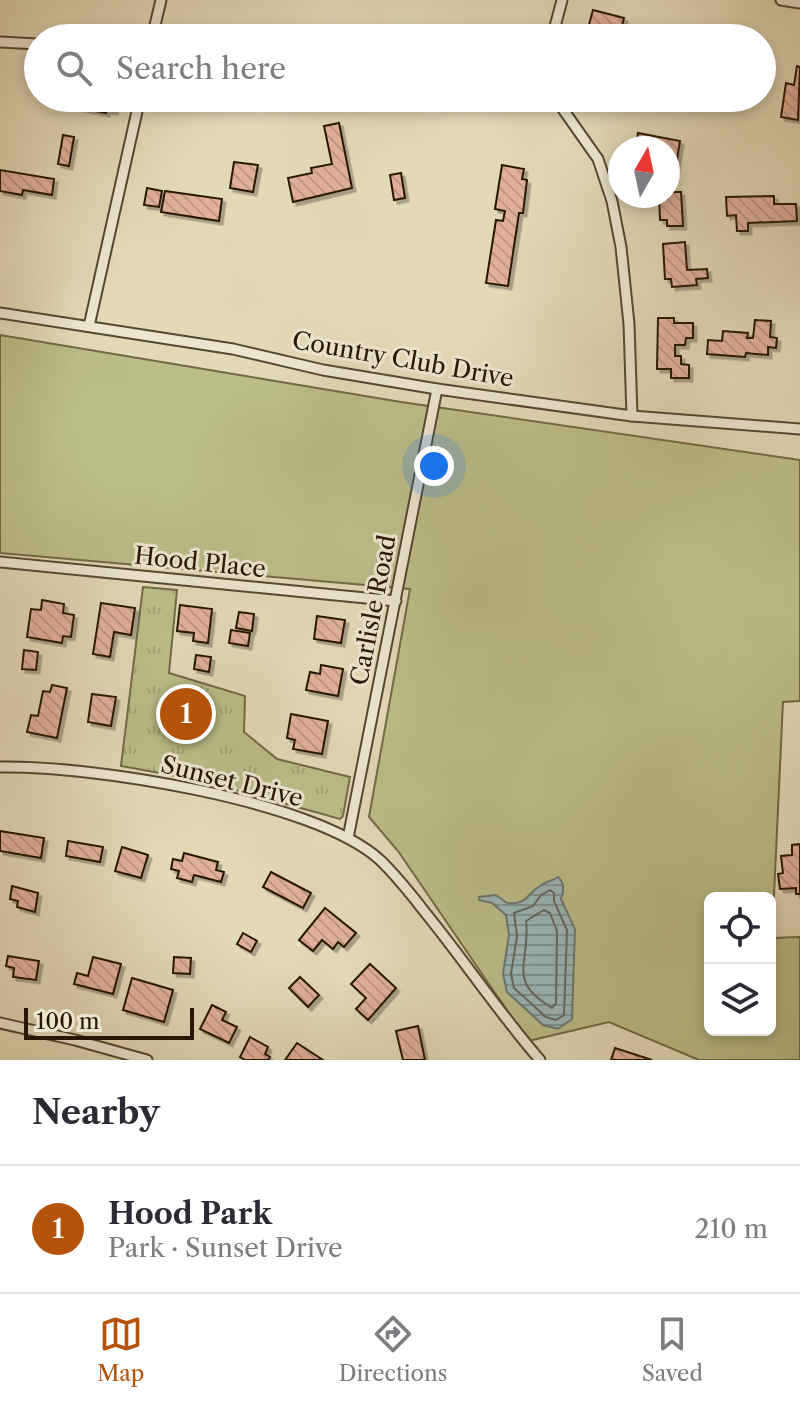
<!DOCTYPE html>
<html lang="en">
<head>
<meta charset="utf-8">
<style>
	body { margin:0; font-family:"Libre Caslon Text",serif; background:#f2f2f3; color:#2b2b33 }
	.controls { position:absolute; right:24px; bottom:24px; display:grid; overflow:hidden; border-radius:12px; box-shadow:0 4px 12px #0003 }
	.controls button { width:72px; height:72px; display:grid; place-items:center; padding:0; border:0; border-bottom:2px solid #e1e1e2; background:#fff; color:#2b2b33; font:40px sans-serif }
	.compass { position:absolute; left:608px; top:136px; width:72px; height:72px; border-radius:50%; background:#fff; box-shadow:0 4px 12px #0003; rotate:9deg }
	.scale { position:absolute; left:24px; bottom:20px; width:170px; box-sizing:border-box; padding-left:8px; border:4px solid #281704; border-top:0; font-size:22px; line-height:28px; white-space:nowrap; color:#281704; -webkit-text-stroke:6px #ece6d0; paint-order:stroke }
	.you { position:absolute; left:434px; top:466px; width:28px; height:28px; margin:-20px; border:6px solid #fff; border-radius:50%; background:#1a73e8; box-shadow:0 0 0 12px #1a73e833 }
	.badge { display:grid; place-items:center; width:52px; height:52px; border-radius:50%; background:#b45309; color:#fff; font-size:26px; font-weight:700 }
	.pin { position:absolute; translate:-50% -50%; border:4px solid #fff; box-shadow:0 2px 8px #0006 }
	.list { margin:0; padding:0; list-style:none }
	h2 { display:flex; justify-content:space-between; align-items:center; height:104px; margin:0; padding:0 32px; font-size:34px }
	h2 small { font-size:26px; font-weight:400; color:#7c7c81 }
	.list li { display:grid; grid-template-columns:52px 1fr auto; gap:24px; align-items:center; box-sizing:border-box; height:128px; padding:0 32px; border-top:2px solid #e1e1e2 }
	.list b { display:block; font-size:30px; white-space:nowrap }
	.list p { margin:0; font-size:26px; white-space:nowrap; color:#7c7c81 }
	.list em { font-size:26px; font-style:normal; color:#7c7c81 }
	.icon { flex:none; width:44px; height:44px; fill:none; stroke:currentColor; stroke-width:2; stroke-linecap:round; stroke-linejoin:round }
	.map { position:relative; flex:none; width:800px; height:1060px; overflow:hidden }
	.search { position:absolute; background:#fff; box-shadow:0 4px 12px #0003; left:24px; right:24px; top:24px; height:88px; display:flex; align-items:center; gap:20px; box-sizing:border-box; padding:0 28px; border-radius:44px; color:#7c7c81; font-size:30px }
	.sheet { height:232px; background:#fff }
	nav { display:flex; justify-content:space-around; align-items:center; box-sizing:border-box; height:112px; border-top:2px solid #e1e1e2; background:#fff; font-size:22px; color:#7c7c81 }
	nav a { display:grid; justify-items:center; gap:4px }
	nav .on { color:#b45309 }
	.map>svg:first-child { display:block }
	.grass { fill:#bbbd89; stroke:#726a46; stroke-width:2; fill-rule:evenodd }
	.park { fill:url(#park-tufts); stroke:#726a46; stroke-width:2 }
	.water { fill:url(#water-rules); stroke:#6c7771; stroke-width:2 }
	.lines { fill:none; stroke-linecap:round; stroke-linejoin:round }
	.shore { stroke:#61675e; stroke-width:2 }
	.building { fill:url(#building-back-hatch); stroke:#281704; stroke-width:2; filter:url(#shadow) }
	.minor-casing { stroke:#564831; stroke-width:13 }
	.minor { stroke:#ece6d0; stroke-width:9 }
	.labels { text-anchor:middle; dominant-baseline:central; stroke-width:6; stroke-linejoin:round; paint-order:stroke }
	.street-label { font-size:24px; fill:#281704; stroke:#ece6d0 }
</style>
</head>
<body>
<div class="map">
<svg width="800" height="1060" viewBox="0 0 800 1060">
	<defs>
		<pattern id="park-tufts" width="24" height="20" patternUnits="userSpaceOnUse" patternTransform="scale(2)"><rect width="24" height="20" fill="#bbbd89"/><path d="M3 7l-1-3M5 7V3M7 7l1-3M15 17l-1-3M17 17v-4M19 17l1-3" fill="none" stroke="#a1a275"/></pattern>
		<pattern id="water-rules" width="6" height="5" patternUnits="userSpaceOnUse" patternTransform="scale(2)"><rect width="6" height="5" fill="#9ab7b9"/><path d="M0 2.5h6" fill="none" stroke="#7e9494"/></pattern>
		<pattern id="building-back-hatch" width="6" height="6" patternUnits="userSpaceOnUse" patternTransform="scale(2)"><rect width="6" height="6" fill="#e1b09b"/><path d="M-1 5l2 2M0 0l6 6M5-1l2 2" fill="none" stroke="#c19784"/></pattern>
		<filter id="shadow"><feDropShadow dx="3.5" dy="3.5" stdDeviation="0" flood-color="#0004"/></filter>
	</defs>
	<rect width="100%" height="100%" fill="#e2d9b7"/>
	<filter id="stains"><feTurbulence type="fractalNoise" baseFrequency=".0025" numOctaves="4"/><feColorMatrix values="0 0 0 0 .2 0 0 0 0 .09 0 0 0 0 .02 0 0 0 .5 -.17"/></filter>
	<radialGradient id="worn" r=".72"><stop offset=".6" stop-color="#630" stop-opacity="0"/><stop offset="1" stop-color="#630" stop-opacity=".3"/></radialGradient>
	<!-- grass -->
	<path class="grass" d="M0,335L401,402L800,460V701L783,702L772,938L800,937V1060H699L609,1022L528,1041L398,851L369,817L410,589L0,553ZM710,898H770V1030H710Z"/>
	<!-- park -->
	<path class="park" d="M143,587L177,590L169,673L245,696L244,732L277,759L350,777L343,816L340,819L203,781L121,766Z"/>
	<!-- water -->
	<path class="water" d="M558,877C565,883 564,891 561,899L575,929L572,1019L558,1029L543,1025L507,992L503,974L509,935L506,915L492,903L479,900V897L496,895L507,903C528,905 526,894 540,886C545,882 552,881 558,877Z"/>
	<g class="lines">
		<!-- shore -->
		<g class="shore">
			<path d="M550,890L554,893V901L567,930L564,1015L556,1020L546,1017L514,988L511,974L517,936L514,913L533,906L541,895Z"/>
			<path d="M544,910L550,913L557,931L556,1003L552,1008C505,980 531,963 526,921Z"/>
		</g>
	</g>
	<!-- building -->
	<g class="building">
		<path d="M593,10L624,18L619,38H602L603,36L587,32Z"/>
		<path d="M797,66L800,67L798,120L781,117L786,83L794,85Z"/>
		<path d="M72,98H117L114,111L107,110L106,113L71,106Z"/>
		<path d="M339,123L352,188L293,202L288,178L312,173L311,168L332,164L324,126Z"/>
		<path d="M638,133L680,141L675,172L668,171V148H636Z"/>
		<path d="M63,135L74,137L69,166L58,164Z"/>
		<path d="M234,162L258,165L253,192L230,188Z"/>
		<path d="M502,165L524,169L522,179L527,180L523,213H519L508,286L486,283L496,220L503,221L505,211L495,209Z"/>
		<path d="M0,170L54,179L52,195L23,190L22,195L0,191Z"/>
		<path d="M401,173L405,198L394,200L390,175Z"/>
		<path d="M147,188L162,191L159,207L144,205Z"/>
		<path d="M165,191L222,199L219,221L161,212Z"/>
		<path d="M668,192H681L683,226H667V220H660L659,196H668Z"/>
		<path d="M774,196V204H796L797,221L748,223V231H737L736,215L727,216L726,197Z"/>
		<path d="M685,242L687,270L707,269L708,278L696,279L697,285L672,287L671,279H665L663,244Z"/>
		<path d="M658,318H674V323H693V338H686L685,345H675V356H681V364L689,365V378H671V369H657Z"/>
		<path d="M755,320L771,321L770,337L777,338L776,348L768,347V355L746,353L745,357L707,354L708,340L722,341L723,331L748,333L747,338H753Z"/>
		<path d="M42,600L64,604L63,613L74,615L71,637L63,636L62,643L27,637L31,609L41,610Z"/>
		<path d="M101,603L135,608L131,635L114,632L110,657L93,654Z"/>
		<path d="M180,605L212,609L208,643L193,641L194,633L177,631Z"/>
		<path d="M239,612L254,614L252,631L236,628Z"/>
		<path d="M317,616L345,620L341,643L314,639Z"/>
		<path d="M231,630L250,633L248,646L229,643Z"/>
		<path d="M24,650L38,652L36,670L22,669Z"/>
		<path d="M196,655L211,657L209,672L194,669Z"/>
		<path d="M321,665L343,669L338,696L306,690L310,672L320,674Z"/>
		<path d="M52,685L67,688L57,738L27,732L31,715L38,716L43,691L50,692Z"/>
		<path d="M92,694L116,697L111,726L88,722Z"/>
		<path d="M291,714L328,721L322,754L293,749L295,740L287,738Z"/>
		<path d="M0,831L44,838L41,858L0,851Z"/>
		<path d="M68,841L103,847L100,862L66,856Z"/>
		<path d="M800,844V894H796V888L780,889L778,874L783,873L781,856L792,855V845Z"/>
		<path d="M122,847L148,855L141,878L115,871Z"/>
		<path d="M184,853L218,862L216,870L224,872L221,882L194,875L192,882L177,878L179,871L171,869L173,859L182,861Z"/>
		<path d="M271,872L311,893L303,908L263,887Z"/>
		<path d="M12,886L38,893L35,912L17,907L18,901L10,899Z"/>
		<path d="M325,908L356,933L344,947L338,942L333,949L322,940L313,951L299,940Z"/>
		<path d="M243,933L257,941L251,952L237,944Z"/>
		<path d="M8,956L39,961L36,980L13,977L14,968L6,966Z"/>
		<path d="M93,957L121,964L113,994L74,984L77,973L88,976Z"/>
		<path d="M174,957L191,958L190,974L173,973Z"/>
		<path d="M370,964L396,988L368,1020L356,1009L366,998L351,984Z"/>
		<path d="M300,977L319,995L308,1007L289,988Z"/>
		<path d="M132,978L173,990L164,1022L123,1010Z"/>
		<path d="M212,1005L226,1012L222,1020L237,1027L229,1043L200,1029Z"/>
		<path d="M418,1026L425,1060H403L396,1031Z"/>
		<path d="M250,1037L268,1047L265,1054L270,1057L268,1060H245L240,1057Z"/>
		<path d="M297,1043L323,1060H285Z"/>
		<path d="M615,1048L652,1060H611Z"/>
	</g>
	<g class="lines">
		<defs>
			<g id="minor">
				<path d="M781,0L800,3"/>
				<path d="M137,38L153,35"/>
				<path d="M152,38L161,0"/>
				<path d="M552,38L562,0"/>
				<path d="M0,42L38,44"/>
				<path d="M555,98L598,159L612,201L621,247L629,324L632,416"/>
				<path d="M0,313L233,349L323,370L437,389L632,416L800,429"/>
				<path d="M89,326L140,98"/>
				<path d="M0,562L396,601"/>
				<path d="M0,767C89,765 315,800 380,860C398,877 413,897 428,916C466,963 500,1014 540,1060"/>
				<path d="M348,838L437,389"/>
				<path d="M0,1023L75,1040L147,1060"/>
			</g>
		</defs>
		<!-- minor casing -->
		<use href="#minor" class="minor-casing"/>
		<!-- minor -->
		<use href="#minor" class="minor"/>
	</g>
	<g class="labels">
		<!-- street labels -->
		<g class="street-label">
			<text transform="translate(403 359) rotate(10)">Country Club Drive</text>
			<text transform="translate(200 562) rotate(6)">Hood Place</text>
			<text transform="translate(373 610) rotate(-79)">Carlisle Road</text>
			<text transform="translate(232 781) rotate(14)">Sunset Drive</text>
		</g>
	</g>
	<rect width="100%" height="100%" filter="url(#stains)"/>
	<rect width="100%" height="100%" fill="url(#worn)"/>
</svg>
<div class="controls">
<button><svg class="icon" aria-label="locate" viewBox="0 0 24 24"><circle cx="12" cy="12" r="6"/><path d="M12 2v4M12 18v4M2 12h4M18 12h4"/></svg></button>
<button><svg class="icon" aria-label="layers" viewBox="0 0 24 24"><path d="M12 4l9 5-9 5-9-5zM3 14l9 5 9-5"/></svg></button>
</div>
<svg class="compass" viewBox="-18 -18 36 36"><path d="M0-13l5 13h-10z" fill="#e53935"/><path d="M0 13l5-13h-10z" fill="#7c7c81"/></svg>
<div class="scale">100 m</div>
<div class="you"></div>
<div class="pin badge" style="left:186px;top:714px">1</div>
<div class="search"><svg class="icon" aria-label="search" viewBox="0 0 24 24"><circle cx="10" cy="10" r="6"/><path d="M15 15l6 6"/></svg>Search here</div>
</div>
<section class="sheet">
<h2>Nearby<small></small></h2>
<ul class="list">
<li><span class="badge">1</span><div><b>Hood Park</b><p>Park · Sunset Drive</p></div><em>210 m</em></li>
</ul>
</section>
<nav>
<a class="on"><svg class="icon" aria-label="map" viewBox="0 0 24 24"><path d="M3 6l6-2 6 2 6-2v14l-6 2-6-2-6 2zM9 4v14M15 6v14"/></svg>Map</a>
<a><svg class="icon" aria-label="directions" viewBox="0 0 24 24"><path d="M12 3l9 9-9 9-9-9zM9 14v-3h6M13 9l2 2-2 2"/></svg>Directions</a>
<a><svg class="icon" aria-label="saved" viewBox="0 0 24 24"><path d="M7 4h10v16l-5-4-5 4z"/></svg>Saved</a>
</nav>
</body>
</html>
